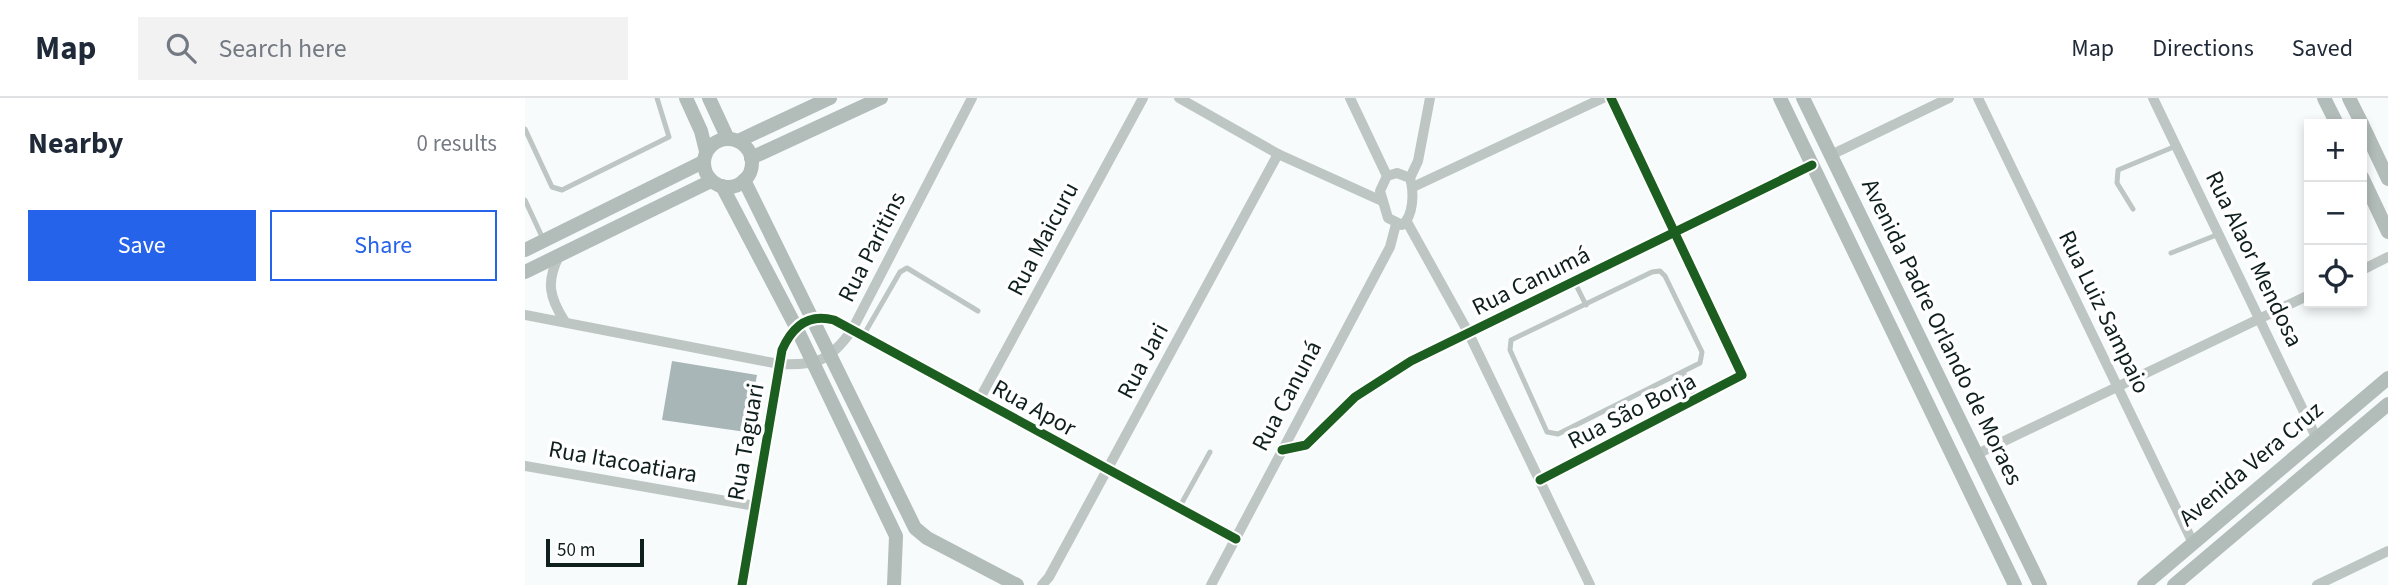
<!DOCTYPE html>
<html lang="en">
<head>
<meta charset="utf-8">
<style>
	body { margin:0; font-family:"Source Sans 3",sans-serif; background:#f2f2f3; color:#1f2937 }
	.controls { position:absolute; right:21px; top:21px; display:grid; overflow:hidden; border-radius:0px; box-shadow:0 4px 10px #0003 }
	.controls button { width:63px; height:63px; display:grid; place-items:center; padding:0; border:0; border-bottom:2px solid #e0e1e3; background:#fff; color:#1f2937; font:35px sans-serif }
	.scale { position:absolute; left:21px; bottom:18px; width:98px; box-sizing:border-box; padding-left:7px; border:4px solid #0f1f1e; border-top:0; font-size:19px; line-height:24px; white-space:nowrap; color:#0f1f1e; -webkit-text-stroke:5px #fff; paint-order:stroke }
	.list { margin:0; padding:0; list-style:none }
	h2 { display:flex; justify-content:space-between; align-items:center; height:91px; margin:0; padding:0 28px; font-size:30px }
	h2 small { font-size:23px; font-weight:400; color:#747a83 }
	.actions { display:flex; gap:14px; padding:21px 28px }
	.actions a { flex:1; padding:16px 0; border:2px solid #2563eb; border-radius:0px; text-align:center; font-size:24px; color:#2563eb }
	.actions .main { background:#2563eb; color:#fff }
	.icon { flex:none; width:38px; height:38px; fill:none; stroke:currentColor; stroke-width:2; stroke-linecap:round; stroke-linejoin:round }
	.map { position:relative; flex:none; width:1863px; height:487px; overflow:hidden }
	header { display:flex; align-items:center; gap:42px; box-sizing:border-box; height:98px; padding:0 35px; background:#fff; border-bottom:2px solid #e0e1e3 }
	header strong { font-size:33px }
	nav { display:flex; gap:38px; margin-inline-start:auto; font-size:24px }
	.search { width:490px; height:63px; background:#f2f2f3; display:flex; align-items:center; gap:18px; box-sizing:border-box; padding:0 24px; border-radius:0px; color:#747a83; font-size:26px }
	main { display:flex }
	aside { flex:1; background:#fff }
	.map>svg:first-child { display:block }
	.building { fill:#a8b6b8 }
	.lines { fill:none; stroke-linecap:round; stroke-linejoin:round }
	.lane { stroke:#bec6c4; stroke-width:5 }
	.street { stroke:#bec6c4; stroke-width:10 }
	.secondary { stroke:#b2bcb9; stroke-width:14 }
	.cycleway-casing { stroke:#fff; stroke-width:13 }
	.cycleway { stroke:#1b5e20; stroke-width:9 }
	.labels { text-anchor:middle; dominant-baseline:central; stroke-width:7; stroke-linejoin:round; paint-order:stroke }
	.street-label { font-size:24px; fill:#0f1f1e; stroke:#fff }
</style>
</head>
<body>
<header>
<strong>Map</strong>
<div class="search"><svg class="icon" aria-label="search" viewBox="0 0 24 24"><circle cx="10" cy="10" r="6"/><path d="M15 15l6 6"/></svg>Search here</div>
<nav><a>Map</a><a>Directions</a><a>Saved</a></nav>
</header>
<main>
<aside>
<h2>Nearby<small>0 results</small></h2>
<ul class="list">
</ul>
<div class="actions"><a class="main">Save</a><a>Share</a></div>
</aside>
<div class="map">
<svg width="1863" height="487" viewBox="0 0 1863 487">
	<rect width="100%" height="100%" fill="#f7fbfb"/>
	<!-- building -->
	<path class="building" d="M147,263L232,277L221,334L137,322Z"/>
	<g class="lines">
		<!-- lane -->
		<g class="lane">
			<path d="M0,31L27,89L37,92L144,39L132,0"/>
			<path d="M0,102L19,143"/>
			<path d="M1608,111L1592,85L1593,72L1651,48"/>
			<path d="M1646,155L1694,136"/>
			<path d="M1135,173L1140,178L1177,254L1175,265L1033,336L1022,334L985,252L986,242L1127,174Z"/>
			<path d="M1049,183L1061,207"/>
			<path d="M338,238L375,174L382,170L453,213"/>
			<path d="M1158,274L1171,301"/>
			<path d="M654,410L685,354"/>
		</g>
		<!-- street -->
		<g class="street">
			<path d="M654,0L753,56L857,103"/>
			<path d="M825,0L862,78"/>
			<path d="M1453,0L1668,445"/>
			<path d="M1628,0L1792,341"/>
			<path d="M1306,57L1424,0"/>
			<path d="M872,75L885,80C889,94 889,118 877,127L863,120L855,93L862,78Z"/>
			<path d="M885,80L893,63L905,0"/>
			<path d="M888,89L1078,0"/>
			<path d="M882,124L943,234L1065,487"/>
			<path d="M34,158C21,184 24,199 40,224"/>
			<path d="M1837,172L1863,159"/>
			<path d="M0,217L254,266C291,268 305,263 327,232L447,0"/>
			<path d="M454,302L618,0"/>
			<path d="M757,352L781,347L830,299L886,263L1287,67"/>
			<path d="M1450,357L1784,197"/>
			<path d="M0,368L230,408"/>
			<path d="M1015,382L1217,277L1086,0"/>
			<path d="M217,487L257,252C267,229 283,215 309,222L711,441"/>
			<path d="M517,487L524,479L753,56"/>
			<path d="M686,487L865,149L871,126"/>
			<path d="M1792,487L1863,453"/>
		</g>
		<!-- secondary -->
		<g class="secondary">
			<path d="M161,0L176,33L181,53"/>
			<path d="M184,0L203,41"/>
			<path d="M1255,0L1490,487"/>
			<path d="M1278,0L1515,487"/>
			<path d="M1799,0L1812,26"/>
			<path d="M1824,0L1837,26"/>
			<path d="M1837,26L1863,81"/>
			<circle cx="203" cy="65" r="24"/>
			<path d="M213,43L305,0"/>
			<path d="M226,60L356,0"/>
			<path d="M1837,79L1863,134"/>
			<path d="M219,82L390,430L402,440L492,487"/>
			<path d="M197,88L271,229L371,438L369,487"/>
			<path d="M0,152L178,64"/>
			<path d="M0,174L186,83"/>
			<path d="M1619,487L1863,280"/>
			<path d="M1649,487L1863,306"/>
		</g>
		<defs>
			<g id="cycleway">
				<path d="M757,352L781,347L830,299L886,263L1287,67"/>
				<path d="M1015,382L1217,277L1086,0"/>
				<path d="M217,487L257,252C267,229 283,215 309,222L711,441"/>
			</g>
		</defs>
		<!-- cycleway casing -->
		<use href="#cycleway" class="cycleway-casing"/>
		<!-- cycleway -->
		<use href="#cycleway" class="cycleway"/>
	</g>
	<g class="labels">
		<!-- street labels -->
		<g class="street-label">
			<text transform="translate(518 141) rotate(-62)">Rua Maicuru</text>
			<text transform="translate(347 149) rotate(-63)">Rua Paritins</text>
			<text transform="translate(1729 161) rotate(64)">Rua Alaor Mendosa</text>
			<text transform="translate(1006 183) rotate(-26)">Rua Canumá</text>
			<text transform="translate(1579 214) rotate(64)">Rua Luiz Sampaio</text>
			<text transform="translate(1417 234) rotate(64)">Avenida Padre Orlando de Moraes</text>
			<text transform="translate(618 263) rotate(-62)">Rua Jari</text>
			<text transform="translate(762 298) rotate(-62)">Rua Canuná</text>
			<text transform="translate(509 310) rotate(29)">Rua Apor</text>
			<text transform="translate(1107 313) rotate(-27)">Rua São Borja</text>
			<text transform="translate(221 344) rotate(-80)">Rua Taguari</text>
			<text transform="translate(98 364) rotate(10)">Rua Itacoatiara</text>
			<text transform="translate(1726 366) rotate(-40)">Avenida Vera Cruz</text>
		</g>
	</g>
</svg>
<div class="controls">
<button>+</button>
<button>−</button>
<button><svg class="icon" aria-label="locate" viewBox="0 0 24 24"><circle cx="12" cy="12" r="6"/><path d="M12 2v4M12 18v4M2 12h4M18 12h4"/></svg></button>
</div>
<div class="scale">50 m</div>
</div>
</main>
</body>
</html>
